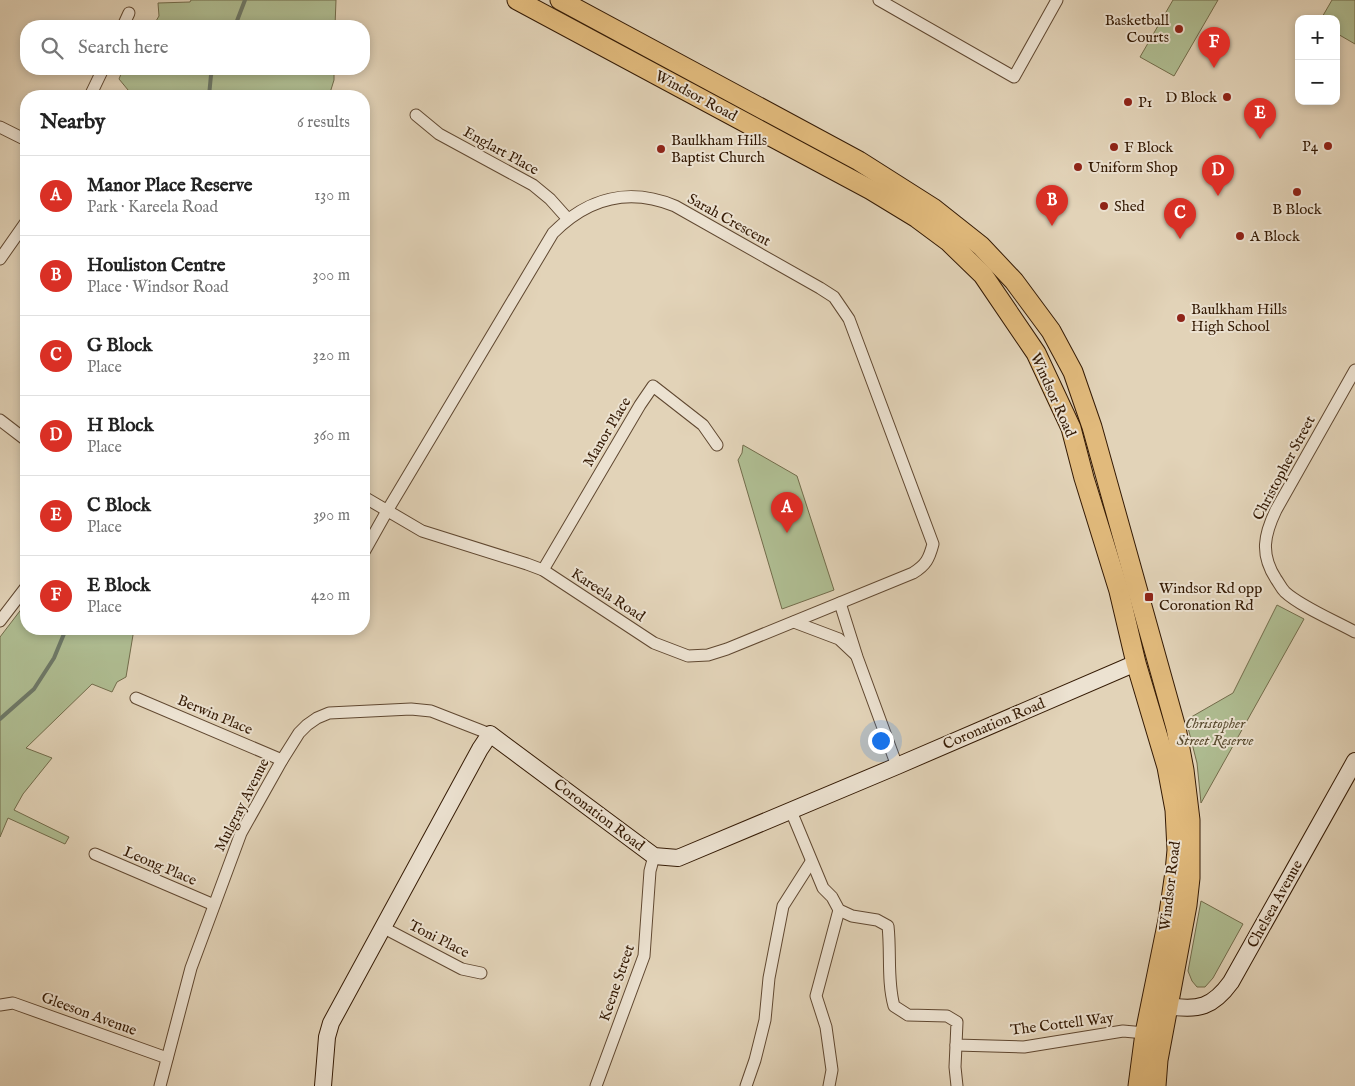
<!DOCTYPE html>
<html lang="en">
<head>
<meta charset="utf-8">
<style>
	body { margin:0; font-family:"IM FELL English",serif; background:#f2f2f2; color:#222 }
	.controls { position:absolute; right:15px; top:15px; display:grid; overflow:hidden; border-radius:10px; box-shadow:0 2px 8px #0003 }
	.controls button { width:45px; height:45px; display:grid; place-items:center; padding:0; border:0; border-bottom:1px solid #e0e0e0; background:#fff; color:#222; font:25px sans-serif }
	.you { position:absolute; left:880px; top:740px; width:18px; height:18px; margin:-12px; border:4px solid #fff; border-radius:50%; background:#1a73e8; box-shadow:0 0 0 8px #1a73e833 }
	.badge { display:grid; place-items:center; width:32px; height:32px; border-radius:50%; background:#d93025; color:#fff; font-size:16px; font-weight:700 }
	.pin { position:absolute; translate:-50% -41px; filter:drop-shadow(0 1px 2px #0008) }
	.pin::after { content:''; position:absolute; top:26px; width:18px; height:15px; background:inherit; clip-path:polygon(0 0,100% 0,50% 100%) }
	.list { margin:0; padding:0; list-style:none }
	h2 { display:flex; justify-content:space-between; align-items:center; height:65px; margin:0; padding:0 20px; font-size:21px }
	h2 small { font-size:16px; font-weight:400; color:#767676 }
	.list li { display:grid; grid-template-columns:32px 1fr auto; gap:15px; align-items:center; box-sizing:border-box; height:80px; padding:0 20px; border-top:1px solid #e0e0e0 }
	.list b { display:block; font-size:19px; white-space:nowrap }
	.list p { margin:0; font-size:16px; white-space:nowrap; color:#767676 }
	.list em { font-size:16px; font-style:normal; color:#767676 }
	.icon { flex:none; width:28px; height:28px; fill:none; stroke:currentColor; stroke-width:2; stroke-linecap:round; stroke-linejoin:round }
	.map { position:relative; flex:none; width:1355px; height:1086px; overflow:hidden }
	.search { position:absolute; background:#fff; box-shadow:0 2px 8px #0003; left:20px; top:20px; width:350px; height:55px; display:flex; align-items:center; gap:12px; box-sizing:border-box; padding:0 18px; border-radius:20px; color:#767676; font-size:19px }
	.panel { position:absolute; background:#fff; box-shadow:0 2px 8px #0003; left:20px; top:90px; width:350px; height:545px; border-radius:20px }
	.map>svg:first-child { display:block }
	.green { fill:#afbd92; stroke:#726c4b }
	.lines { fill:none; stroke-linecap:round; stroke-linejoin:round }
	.stream { stroke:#6e7968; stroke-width:4 }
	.street-casing { stroke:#604831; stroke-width:13 }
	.secondary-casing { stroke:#341a04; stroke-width:18 }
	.primary-casing { stroke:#341a04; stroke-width:21 }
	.street { stroke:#ece2d1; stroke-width:11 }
	.secondary { stroke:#ece2d1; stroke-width:16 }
	.primary { stroke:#e1ba7c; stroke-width:19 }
	.poi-dot { fill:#8f2418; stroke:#ece2d1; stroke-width:2 }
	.labels { text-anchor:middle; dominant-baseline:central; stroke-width:4; stroke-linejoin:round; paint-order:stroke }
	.poi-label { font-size:15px; fill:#341a04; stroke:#ece2d1; text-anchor:start }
	.street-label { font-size:15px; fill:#341a04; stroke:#ece2d1 }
	.park-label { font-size:15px; font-style:italic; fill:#594b2f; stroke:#ece2d1 }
</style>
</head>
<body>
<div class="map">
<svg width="1355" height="1086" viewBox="0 0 1355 1086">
	<rect width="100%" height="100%" fill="#e2d3b8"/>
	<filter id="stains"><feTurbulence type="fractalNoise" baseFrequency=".004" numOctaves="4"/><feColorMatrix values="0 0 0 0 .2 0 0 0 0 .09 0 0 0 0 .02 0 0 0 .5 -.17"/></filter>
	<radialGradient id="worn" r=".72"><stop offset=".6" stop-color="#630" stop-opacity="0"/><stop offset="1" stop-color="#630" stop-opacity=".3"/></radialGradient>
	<!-- green -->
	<g class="green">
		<path d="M191,0H336L335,26H153L159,16L158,3L190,2Z"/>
		<path d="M1173,0H1218L1174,76L1140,57Z"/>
		<path d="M1332,0H1355V44L1336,33V19H1321Z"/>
		<path d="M123,69H334V80L329,96H133L119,79Z"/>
		<path d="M743,445L797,476L834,590L782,609L738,460L742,453Z"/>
		<path d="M26,603V629H134L126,677L117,682L112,692L92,684L26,748L52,758L23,794L14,810L69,837L65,844L8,818L0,837V637Z"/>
		<path d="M1277,605L1304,619L1201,803L1197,763L1186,720L1233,693Z"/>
		<path d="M1201,901L1243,924L1213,978L1205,987H1197L1192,981L1188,971Z"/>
	</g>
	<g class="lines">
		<!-- stream -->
		<g class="stream">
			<path d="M235,26L245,0"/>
			<path d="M209,96L211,75L214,69"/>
			<path d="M0,719L34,689L54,658L66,629"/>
		</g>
		<defs>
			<g id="street">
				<path d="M879,0L1014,77L1057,0"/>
				<path d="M123,26L129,13"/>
				<path d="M90,96L103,69"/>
				<path d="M416,115L439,134L533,185L550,199L567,218"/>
				<path d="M0,127L26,140"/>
				<path d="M0,259L26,222"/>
				<path d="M1355,370L1276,510C1264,535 1260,554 1276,579C1279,583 1281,588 1285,592C1300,606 1335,621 1355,632"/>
				<path d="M0,420L26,440"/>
				<path d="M364,497L422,531L527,564L543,570L654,643L688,656L708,655L727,649L913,573C926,565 929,559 933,544L849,319L834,297L820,288L675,206C629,187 588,198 553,233L387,511L364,552"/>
				<path d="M543,570L640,405L653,386L703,425L717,445"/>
				<path d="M840,603L857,657L897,766"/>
				<path d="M0,621L26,587"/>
				<path d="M794,622L839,639L856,655"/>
				<path d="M136,698L282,760"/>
				<path d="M791,811L823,888L832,897L839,910L852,916L877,920L888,926C891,953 887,981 894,1006L908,1015L947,1016L957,1022L956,1045L1024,1047L1123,1031L1145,1033"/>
				<path d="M95,854L214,905"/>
				<path d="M384,928L462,969L481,973"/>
				<path d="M0,1005L13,1003L167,1058"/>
				<path d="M956,1045L955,1067L957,1086"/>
				<path d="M160,1086L191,968L241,833L282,760L299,733L307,725L317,718L329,713L411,709L431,711L490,734"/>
				<path d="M596,1086L644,956L650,871L654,856"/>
				<path d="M746,1086L755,1060L765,1020L769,978L783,906L811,862"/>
				<path d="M829,1086L832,1070L826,1027L816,996L839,910"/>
			</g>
			<g id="secondary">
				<path d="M1169,1006C1198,1011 1213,1007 1231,982L1355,761"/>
				<path d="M323,1086L327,1037L331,1023L480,749L490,734L654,856L678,858L897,766L1136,663"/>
			</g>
			<g id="primary">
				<path d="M517,0L871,190L917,218L948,241L983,275L1036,353L1071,428L1084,478L1119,591L1136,663L1167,767L1175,810L1177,850L1175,872L1168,920L1145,1033L1138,1086"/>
				<path d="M560,0L859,161L933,208L981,246L1014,281L1051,331L1073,372L1092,427L1176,728L1184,770L1190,820V878L1187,905L1158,1060L1156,1086"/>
			</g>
		</defs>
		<!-- street casing -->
		<use href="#street" class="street-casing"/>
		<!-- secondary casing -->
		<use href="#secondary" class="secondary-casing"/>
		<!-- primary casing -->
		<use href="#primary" class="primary-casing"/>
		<!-- street -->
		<use href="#street" class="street"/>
		<!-- secondary -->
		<use href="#secondary" class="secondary"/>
		<!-- primary -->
		<use href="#primary" class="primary"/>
	</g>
	<!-- markers -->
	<g class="poi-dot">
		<circle cx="1179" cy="29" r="5"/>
		<circle cx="1227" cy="97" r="5"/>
		<circle cx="1128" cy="102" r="5"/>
		<circle cx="1328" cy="146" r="5"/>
		<circle cx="1114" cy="147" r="5"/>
		<circle cx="661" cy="149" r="5"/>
		<circle cx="1078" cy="167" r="5"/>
		<circle cx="1297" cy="192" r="5"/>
		<circle cx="1104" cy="206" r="5"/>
		<circle cx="1240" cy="236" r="5"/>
		<circle cx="1181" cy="318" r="5"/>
		<rect x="1144" y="592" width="10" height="10" rx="2.5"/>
	</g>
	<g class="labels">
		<!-- poi labels -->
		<g class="poi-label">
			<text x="1169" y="20" text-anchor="end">Basketball<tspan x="1169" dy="17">Courts</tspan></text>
			<text x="1217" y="97" text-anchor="end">D Block</text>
			<text x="1138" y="102">P1</text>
			<text x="671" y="140">Baulkham Hills<tspan x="671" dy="17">Baptist Church</tspan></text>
			<text x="1318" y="146" text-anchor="end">P4</text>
			<text x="1124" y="147">F Block</text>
			<text x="1088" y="167">Uniform Shop</text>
			<text x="1114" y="206">Shed</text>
			<text x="1297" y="209" text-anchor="middle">B Block</text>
			<text x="1250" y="236">A Block</text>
			<text x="1191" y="309">Baulkham Hills<tspan x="1191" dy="17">High School</tspan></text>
			<text x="1159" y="588">Windsor Rd opp<tspan x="1159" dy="17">Coronation Rd</tspan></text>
		</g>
		<!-- street labels -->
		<g class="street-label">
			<text transform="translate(696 96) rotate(28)">Windsor Road</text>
			<text transform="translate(501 151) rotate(29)">Englart Place</text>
			<text transform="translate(729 220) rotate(29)">Sarah Crescent</text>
			<text transform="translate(1053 395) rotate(66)">Windsor Road</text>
			<text transform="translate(607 432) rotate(-59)">Manor Place</text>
			<text transform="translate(1284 468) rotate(-62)">Christopher Street</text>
			<text transform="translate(608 595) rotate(33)">Kareela Road</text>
			<text transform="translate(215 715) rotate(23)">Berwin Place</text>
			<text transform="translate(994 724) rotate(-23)">Coronation Road</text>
			<text transform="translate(242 805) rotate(-63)">Mulgray Avenue</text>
			<text transform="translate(599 815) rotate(37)">Coronation Road</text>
			<text transform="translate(160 866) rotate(23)">Leong Place</text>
			<text transform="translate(1170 886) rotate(-83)">Windsor Road</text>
			<text transform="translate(1275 904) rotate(-61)">Chelsea Avenue</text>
			<text transform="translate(439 939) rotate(27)">Toni Place</text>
			<text transform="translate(617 983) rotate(-71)">Keene Street</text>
			<text transform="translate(89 1014) rotate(20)">Gleeson Avenue</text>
			<text transform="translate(1062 1024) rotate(-7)">The Cottell Way</text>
		</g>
		<!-- park labels -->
		<g class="park-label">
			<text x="1215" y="723">Christopher<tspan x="1215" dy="17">Street Reserve</tspan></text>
		</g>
	</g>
	<rect width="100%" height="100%" filter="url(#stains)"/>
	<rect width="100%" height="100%" fill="url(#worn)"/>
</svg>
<div class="controls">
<button>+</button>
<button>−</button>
</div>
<div class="you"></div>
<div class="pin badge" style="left:787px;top:533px">A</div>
<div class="pin badge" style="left:1052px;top:226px">B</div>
<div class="pin badge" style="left:1180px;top:239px">C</div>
<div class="pin badge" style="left:1218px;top:196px">D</div>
<div class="pin badge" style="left:1260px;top:139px">E</div>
<div class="pin badge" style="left:1214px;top:68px">F</div>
<div class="search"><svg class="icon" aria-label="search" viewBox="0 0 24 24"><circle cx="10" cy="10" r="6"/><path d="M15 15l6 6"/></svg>Search here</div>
<section class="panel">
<h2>Nearby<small>6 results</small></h2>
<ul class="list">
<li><span class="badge">A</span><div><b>Manor Place Reserve</b><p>Park · Kareela Road</p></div><em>130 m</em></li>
<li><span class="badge">B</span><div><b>Houliston Centre</b><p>Place · Windsor Road</p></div><em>300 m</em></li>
<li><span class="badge">C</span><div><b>G Block</b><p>Place</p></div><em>320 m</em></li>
<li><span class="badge">D</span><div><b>H Block</b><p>Place</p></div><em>360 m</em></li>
<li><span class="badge">E</span><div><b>C Block</b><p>Place</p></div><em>390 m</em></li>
<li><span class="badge">F</span><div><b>E Block</b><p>Place</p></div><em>420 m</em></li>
</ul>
</section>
</div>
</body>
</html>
